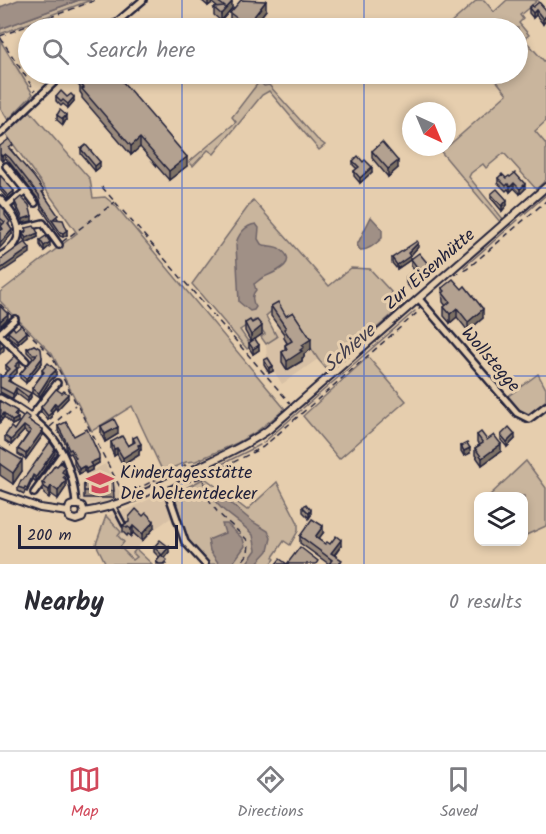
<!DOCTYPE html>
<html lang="en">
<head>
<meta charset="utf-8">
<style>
	body { margin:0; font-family:Kalam,sans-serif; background:#f7f7f7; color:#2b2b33 }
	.controls { position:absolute; right:18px; bottom:18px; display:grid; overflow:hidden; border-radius:12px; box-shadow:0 3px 9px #0003 }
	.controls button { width:54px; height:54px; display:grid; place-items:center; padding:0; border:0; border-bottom:2px solid #e1e1e2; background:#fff; color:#2b2b33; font:30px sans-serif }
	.compass { position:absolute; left:402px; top:102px; width:54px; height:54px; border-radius:50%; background:#fff; box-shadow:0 3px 9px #0003; rotate:136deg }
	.scale { position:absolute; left:18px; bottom:15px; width:160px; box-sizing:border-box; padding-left:6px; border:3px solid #22223b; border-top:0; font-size:16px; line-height:21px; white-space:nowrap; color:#22223b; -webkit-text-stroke:4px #e6ceae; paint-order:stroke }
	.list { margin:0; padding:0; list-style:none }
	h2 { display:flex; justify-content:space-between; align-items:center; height:78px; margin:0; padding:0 24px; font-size:26px }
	h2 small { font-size:20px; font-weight:400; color:#7c7c81 }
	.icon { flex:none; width:33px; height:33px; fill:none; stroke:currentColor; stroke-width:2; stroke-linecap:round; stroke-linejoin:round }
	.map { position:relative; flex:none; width:546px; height:564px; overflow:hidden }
	.search { position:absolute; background:#fff; box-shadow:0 3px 9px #0003; left:18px; right:18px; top:18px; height:66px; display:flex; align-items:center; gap:15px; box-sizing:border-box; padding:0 21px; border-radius:33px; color:#7c7c81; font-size:22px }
	.sheet { height:186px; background:#fff }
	nav { display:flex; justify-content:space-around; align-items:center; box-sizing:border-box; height:84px; border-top:2px solid #e1e1e2; background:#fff; font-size:16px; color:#7c7c81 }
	nav a { display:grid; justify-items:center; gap:3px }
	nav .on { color:#d1495b }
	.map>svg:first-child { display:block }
	.built { fill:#d7c0a5 }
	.green { fill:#c9b59d; stroke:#766c6c; stroke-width:1.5 }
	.water { fill:#a09086; stroke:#6e6468; stroke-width:1.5 }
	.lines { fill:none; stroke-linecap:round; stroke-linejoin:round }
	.stream { stroke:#6e6468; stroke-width:1.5 }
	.service-casing { stroke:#22223b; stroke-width:7 }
	.minor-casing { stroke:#22223b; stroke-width:10 }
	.tertiary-casing { stroke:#22223b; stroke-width:10 }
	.path { stroke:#22223b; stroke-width:1.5; stroke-dasharray:6 4.5; stroke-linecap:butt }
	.service { stroke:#e6ceae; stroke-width:2 }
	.minor { stroke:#e6ceae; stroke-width:5 }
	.tertiary { stroke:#e6ceae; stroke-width:6 }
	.wall { fill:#9a8a7c; stroke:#22223b; stroke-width:1.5 }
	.shaded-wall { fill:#7d7165; stroke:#22223b; stroke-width:1.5 }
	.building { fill:#b3a190; stroke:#22223b; stroke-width:1.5 }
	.grid { fill:none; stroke:#1d4ed8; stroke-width:1.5; stroke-opacity:0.55 }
	.labels { text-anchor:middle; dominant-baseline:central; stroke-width:6; stroke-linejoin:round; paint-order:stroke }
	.street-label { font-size:18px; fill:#22223b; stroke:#e6ceae }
	.poi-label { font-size:18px; fill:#22223b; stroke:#e6ceae; text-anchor:start }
	.water-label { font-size:20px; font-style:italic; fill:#423e4e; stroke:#e6ceae }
</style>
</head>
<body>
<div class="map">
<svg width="546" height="564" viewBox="0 0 546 564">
	<rect width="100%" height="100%" fill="#e6ceae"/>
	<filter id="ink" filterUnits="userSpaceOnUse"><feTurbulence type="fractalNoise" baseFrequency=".0167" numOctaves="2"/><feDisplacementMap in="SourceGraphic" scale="12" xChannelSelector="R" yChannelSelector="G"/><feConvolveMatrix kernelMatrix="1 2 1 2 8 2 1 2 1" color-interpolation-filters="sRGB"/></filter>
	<g filter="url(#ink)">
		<!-- built -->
		<g class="built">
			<path d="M292,320L318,359L282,384L267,360L266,344L277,337L273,331L277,328L279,330Z"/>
			<path d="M105,464L122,496L103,503L87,504L82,499L81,485L84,484V481L92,480L91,471Z"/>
			<path d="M164,492L172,517L155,529L133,552L137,556L133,560L119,547L118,536L120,532L106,516L131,508Z"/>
		</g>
		<!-- green -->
		<g class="green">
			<path d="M79,0H91L0,34V29Z"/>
			<path d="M477,0H484L494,12L507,0H538L520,15L523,19L519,23L529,35L524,39L544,61L546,60V121L535,131L546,144V180L536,189L504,153L486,168L483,164L471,173L469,177L503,219L500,222L437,147H447L507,94L491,74H518V28H454L450,24Z"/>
			<path d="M0,40L33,94L8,120L0,107Z"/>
			<path d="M265,74H269L262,84L264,86L269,85L317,139L325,145L319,150L269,91L262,95L214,154L208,150L193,166L189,162L236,122L232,117Z"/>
			<path d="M30,111L90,179L93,198L105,197L115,205L285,409L256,432L237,443L196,461L186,462L163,472L132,406L92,431L52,354L0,301V292L77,233L6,134Z"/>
			<path d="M253,200L329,286L351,268L370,269L403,305L328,371L318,359L293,320L287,324L276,307L266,316L277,337L266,344L261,337L265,334L255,320L240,330L249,343L254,340L256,342L247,349L192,284Z"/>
			<path d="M368,357L406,401L339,459L303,416Z"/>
			<path d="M538,374L546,389V400L533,414C520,416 514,406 507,397Z"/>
			<path d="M526,461L546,488V526L524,536V496H489Z"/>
			<path d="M205,478L247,510L277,482L298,523V531L290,545L284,541L273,557L275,559L271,564H209L187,540L174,494Z"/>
			<path d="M106,516L121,532L118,536L124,542L120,547L133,560L137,557L133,553L136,549L152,564H106L96,544Z"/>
		</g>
		<!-- water -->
		<g class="water">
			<path d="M18,0H79L0,29V7Z"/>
			<path d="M371,217L382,229V238C377,243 368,251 360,250L357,245Z"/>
			<path d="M256,224L259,228L258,239L261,244C267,247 275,245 280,249C302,264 270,274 262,278C260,279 256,283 254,284L256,290C251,295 252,302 256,307L254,310L250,311L239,302L236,245C237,236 245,225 256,224Z"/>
			<path d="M207,484L253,522L268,531L271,538L268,551L256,564H246L256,550L253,535C235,515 215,512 207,484Z"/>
			<path d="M222,524H227L243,539L245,546L232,564H219L210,551L208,540L225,533Z"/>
		</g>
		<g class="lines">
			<!-- stream -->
			<g class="stream">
				<path d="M522,216L546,195"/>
				<path d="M464,267L518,220"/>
				<path d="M303,408L415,311"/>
				<path d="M263,443L301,410"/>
				<path d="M206,472L260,445"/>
			</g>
			<defs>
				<path id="service" d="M114,506L124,525"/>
				<g id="minor">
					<path d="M110,28L143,0"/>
					<path d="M0,134L63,74"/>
					<path d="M6,166L26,191"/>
					<path d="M0,199C19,219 30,240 0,256"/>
					<path d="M7,206L26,191L35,203"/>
					<path d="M19,229L43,223L59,245"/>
					<path d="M419,299L517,413L529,419L546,406"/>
					<path d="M0,333L15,319"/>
					<path d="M0,335L26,361"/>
					<path d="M0,398C48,424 71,448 76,504"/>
					<path d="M31,417L57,383"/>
					<path d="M165,484L185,542L205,564"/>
					<path d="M34,493L62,454"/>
				</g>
				<g id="tertiary">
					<path d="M0,494L40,508L68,512L70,518L76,520L82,518L84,512L82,506L76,504L70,506L68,512"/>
					<path d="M84,512C123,506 156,488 191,471C217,458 244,447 268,430L546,187"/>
				</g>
			</defs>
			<!-- service casing -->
			<use href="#service" class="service-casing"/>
			<!-- minor casing -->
			<use href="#minor" class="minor-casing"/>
			<!-- tertiary casing -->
			<use href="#tertiary" class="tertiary-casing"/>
			<!-- path -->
			<g class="path">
				<path d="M0,36L96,0"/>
				<path d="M0,37L35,91"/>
				<path d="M102,187L290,403"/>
				<path d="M62,242L115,202"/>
				<path d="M454,275L467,269L546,201"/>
				<path d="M0,304L12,316"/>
				<path d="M18,322L51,355L124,495"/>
				<path d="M50,427L75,405"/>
				<path d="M203,478C207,512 228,519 249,542L248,554L240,564"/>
				<path d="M175,486L207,476L263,447L418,312L420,307"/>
				<path d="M135,490L185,465L186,466"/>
			</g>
			<!-- service -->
			<use href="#service" class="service"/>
			<!-- minor -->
			<use href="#minor" class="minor"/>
			<!-- tertiary -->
			<use href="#tertiary" class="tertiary"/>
		</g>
		<!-- wall -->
		<g class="wall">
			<path d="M201,0H230L232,8L221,21L214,15V8H218L212,3L208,6Z"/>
			<path d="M533,7L546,10L543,24L536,15L533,18L529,13V8Z"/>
			<path d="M266,10L257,22L264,28H238L230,22V13Z"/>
			<path d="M75,74H92L187,166L169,180L140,147L131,155L82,98V95L80,92V87L75,81Z"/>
			<path d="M56,97H67L74,101L68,108L63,104L61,106L56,101Z"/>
			<path d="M57,115L66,120L63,125L57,120Z"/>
			<path d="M0,146L13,150L12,151L44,194L67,235L63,237L60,236L41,208L39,200L10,163L5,158L2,161L0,159Z"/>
			<path d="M81,149L100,167L95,171L81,154Z"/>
			<path d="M372,151L398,168L388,177L372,158Z"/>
			<path d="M353,161L363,162L372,172L360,183L354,176V171L357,169L353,165Z"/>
			<path d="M0,175L14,194L8,199L0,190Z"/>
			<path d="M498,178H506L525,189L520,194L514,188L510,192L508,189L506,191L498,183Z"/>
			<path d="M491,194L507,205L502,211L491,198Z"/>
			<path d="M15,202L32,221L23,223L15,206Z"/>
			<path d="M0,205L10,227L12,234L1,230V226L2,224L0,222Z"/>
			<path d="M26,228L38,237L26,243L23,238V234L26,232Z"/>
			<path d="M40,240L50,246L44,251L40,245Z"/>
			<path d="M418,247L410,256V260L397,269L392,263V258Z"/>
			<path d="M411,259L429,271L411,289L406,283V277L414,270L411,266Z"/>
			<path d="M442,288L483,318L468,331L457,317L450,323L444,316V307L446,306L443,302Z"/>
			<path d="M271,306L286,316L311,349L304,354V357L302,358V361L287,370L282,362V352L285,350V345L287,343L284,338V334L271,316Z"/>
			<path d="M245,323L262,334L255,339L259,350L253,354L249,348V343L251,342L245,331Z"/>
			<path d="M15,330L27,336L18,344L8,336V332Z"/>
			<path d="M34,345L42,363L26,383L20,378V374L33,358L27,352V348Z"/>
			<path d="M264,360L273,371L269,373L264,365Z"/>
			<path d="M6,365L20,366L17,369V373L10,379V381L31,397L28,402L16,393L13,399L0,392V375L2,377L8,371L6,369Z"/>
			<path d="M42,370L56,375L50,381L39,398L32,393V388L42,374Z"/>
			<path d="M62,393L68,398L57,410L55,408L52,412V417L48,420L41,412V407Z"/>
			<path d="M0,401L17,415L16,416L18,422L12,425L4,417L0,422Z"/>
			<path d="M30,421L43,435L26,459L18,454V449L28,434L24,431L11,445L5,441V436Z"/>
			<path d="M58,426L74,436L99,463L92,467V470L86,473L84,471L79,474L74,464V459L71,453L69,454L66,448V444L58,431Z"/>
			<path d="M101,426L118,434L105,442L101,434Z"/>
			<path d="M477,435L501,451L482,465L475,455V448L480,445L477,442Z"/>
			<path d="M501,435L515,439L507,447L501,440Z"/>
			<path d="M133,438L141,450L139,451V455L123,465L117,454L114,456L111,449V442L128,446L133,443Z"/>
			<path d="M461,446L470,453L464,456L461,451Z"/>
			<path d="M0,447L22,471L13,484L0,475Z"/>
			<path d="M55,453L36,482L33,479L27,492L25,491L24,494L18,491V487L23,480Z"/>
			<path d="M57,466L65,467L66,487L58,499L51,494L49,498L44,494L42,483Z"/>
			<path d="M113,480L114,498H84V482Z"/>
			<path d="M303,507L311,515L309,518L303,512Z"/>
			<path d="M123,525L154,528L142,541L133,533L131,536L128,534L127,536L123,532Z"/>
			<path d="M323,533L318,539L325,544H330L341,546L335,555L342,564H329L300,543V536Z"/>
			<path d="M154,547L169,552L164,558L167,564H156V561L159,557L154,552Z"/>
		</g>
		<!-- shaded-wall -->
		<g class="shaded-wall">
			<path d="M208,0H212V3L208,6Z"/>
			<path d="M266,1V10L252,28V19Z"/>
			<path d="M232,2V8L221,21V14Z"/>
			<path d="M536,10V15L533,18V13Z"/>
			<path d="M546,16V21L543,24V19Z"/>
			<path d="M74,97V101L68,108V104Z"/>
			<path d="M66,115V120L63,125V119Z"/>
			<path d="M140,138V147L131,155V146Z"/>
			<path d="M5,154V158L2,161V156Z"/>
			<path d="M187,157V166L169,180V171Z"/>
			<path d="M398,161V168L388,177V169Z"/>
			<path d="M100,162V167L95,171V166Z"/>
			<path d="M372,167V172L360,183V178Z"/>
			<path d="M514,183V188L510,192V187Z"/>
			<path d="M525,184V189L520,194V189Z"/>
			<path d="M14,191V194L8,199V196Z"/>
			<path d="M507,200V205L502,211V206Z"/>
			<path d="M32,216V221L23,223V219Z"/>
			<path d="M12,230V234L0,248V243Z"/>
			<path d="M67,230V235L63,237V233Z"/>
			<path d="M38,233V237L26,243V238Z"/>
			<path d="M50,242V246L44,251V246Z"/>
			<path d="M418,243V247L410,256V260L397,269V265Z"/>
			<path d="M30,248V253L0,273V269Z"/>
			<path d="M429,265V271L411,289V283Z"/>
			<path d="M457,308V317L450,323V314Z"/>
			<path d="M483,309V318L468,331V322Z"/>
			<path d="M8,314V318L0,326V321Z"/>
			<path d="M262,326V334L251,342V335Z"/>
			<path d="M27,332V336L18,344V340Z"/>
			<path d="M311,339V349L304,354V357L302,358V361L287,370V361L300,350L302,345Z"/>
			<path d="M4,345V350L0,354V349Z"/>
			<path d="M259,345V350L253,354V349Z"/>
			<path d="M42,358V363L26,383V379Z"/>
			<path d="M20,361V366L17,369V373L10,379L8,385V377L15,366Z"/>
			<path d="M273,366V371L269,373V368Z"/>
			<path d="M56,370V375L50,381L39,398V393L50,376Z"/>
			<path d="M16,388V393L13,399V394Z"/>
			<path d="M31,393V397L28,402V397Z"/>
			<path d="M68,394V398L57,410V405Z"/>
			<path d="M55,403V408L50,414L52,412V417L48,420V416L50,410Z"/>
			<path d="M4,413V417L0,422V418Z"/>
			<path d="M18,418V422L12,425V421Z"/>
			<path d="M24,426V431L11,445V440Z"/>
			<path d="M118,427V434L105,442V434Z"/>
			<path d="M43,430V435L26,459V454Z"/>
			<path d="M515,434V439L507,447V442Z"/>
			<path d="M141,444V450L139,451V455L123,465V458Z"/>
			<path d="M501,444V451L482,465V458Z"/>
			<path d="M117,448V454L114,456V449Z"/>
			<path d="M470,448V453L464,456V451Z"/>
			<path d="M55,449V453L36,482V477Z"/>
			<path d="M99,459V463L92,467V470L86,473V469L90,463Z"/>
			<path d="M22,460V471L13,484V473Z"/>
			<path d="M84,466V471L79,474V469Z"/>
			<path d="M33,475V479L27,492V488Z"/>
			<path d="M66,480V487L58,499V491Z"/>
			<path d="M51,486V494L49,498V490Z"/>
			<path d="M311,510V515L309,518V513Z"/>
			<path d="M154,521V528L142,541V534Z"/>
			<path d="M133,526V533L131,536V529Z"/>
			<path d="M323,526V533L315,544V537Z"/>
			<path d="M341,540V546L331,559V553Z"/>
			<path d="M169,547V552L162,560V555Z"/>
		</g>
		<!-- building -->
		<g class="building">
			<path d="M216,0H230L232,2L221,14L214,8L225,7Z"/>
			<path d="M241,0L266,1L252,19L264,28H250L230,13Z"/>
			<path d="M539,2L546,10V16L543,19L536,10L533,13L529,8L532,5L533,7Z"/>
			<path d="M76,74H92L98,80L105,74H116L187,157L169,171L140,138L131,146L82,89L84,88L80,83L82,81Z"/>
			<path d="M61,91L67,97L71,94L74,97L68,104L63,100L61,102L56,97Z"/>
			<path d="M60,110L66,115L63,119L57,115Z"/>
			<path d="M9,139L13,145L9,148L34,177L44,191L42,192L58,215L53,219L63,220L67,230L63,233L60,232L41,204L39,195L10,158L5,154L2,156L0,154V146Z"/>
			<path d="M382,142L398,161L388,169L372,151Z"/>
			<path d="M86,145L100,162L95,166L81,149Z"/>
			<path d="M358,156L363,162L365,160L372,167L360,178L354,171L359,167L353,161Z"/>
			<path d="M515,173L525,184L520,189L514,183L510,187L508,184L506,186L498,178L502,174L506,178L509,176L510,177Z"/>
			<path d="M0,175L14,191L8,196L0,187Z"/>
			<path d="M497,189L507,200L502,206L491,194Z"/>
			<path d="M21,197L29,205L32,216L23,219L15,202Z"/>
			<path d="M0,205L5,210V215L10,222L8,224L12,230L0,243V231L3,229L1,226L5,222L0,218Z"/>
			<path d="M34,226L38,233L26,238L23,234L27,231L26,228Z"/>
			<path d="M46,236L50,242L44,246L40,240Z"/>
			<path d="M417,241L418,243L408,253L410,256L397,265L392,258Z"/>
			<path d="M25,242L30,248L0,269V260Z"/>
			<path d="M419,253L429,265L411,283L406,277L417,267L411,259Z"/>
			<path d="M453,279L462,289L465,286L483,309L468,322L457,308L450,314L444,307L450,302L443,293L445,291L442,288Z"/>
			<path d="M278,302L286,316L293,312L311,339L302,345L304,347L300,350L302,351L287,361L282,352L287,349L285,345L292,341L284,329L286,328L271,306Z"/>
			<path d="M0,306L8,314L0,321Z"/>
			<path d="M250,320L252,323L257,320L262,326L251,335L245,323Z"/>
			<path d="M21,325L27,332L18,340L8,332L13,327L15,330Z"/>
			<path d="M255,339L259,345L253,349L249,343Z"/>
			<path d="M0,340L4,345L0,349Z"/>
			<path d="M34,345L41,349L42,358L26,379L20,374L37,354H33L27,348Z"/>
			<path d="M15,356L20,361L15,366L17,368L8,377L10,378L8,381L31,393L28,397L16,388L13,394L0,387V375L2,377L10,369L6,365Z"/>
			<path d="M268,358L273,366L269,368L264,360Z"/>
			<path d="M48,363L56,370L50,376L39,393L32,388L44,372L42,370Z"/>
			<path d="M56,389L62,393L64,391L68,394L57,405L55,403L50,410L52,412L48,416L41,407Z"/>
			<path d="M0,401L17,411L14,415L18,418L12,421L4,413L0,418L1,410L0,409Z"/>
			<path d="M25,414L30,418L28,420L43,430L26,454L18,449L31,431L24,426L11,440L5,436L11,427L14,430Z"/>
			<path d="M114,419L118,427L105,434L101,426Z"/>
			<path d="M66,422L74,436L87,429L99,455V459L90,463L92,466L86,469L84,466L79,469L74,459L76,458L71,449L69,450L66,443H67L58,426Z"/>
			<path d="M509,427L515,434L507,442L501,435Z"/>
			<path d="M481,432L487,440L494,435L501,444L482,458L475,448L483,443L477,435Z"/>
			<path d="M122,436L128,446L135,442L133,438L137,436L141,444L138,445L139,448L123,458L117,448L114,449L111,442Z"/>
			<path d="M50,442L55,449L36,477L33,475L27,488L25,487L24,489L18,487L21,480H23Z"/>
			<path d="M467,443L470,448L464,451L461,446Z"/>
			<path d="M0,447L22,460L13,473L0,464Z"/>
			<path d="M60,463L65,467L62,472L65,474L63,477L66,480L58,491L51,486L49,490L44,487L45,484L42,483L55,465L57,466Z"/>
			<path d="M113,480L114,491H84V482L86,481Z"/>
			<path d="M306,504L311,510L309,513L303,507Z"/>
			<path d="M136,509L143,516L146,513L154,521L142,534L133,526L131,529L128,527L127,528L123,525L129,522V517Z"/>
			<path d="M312,519L323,526L315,537L325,544L327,542L330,544L336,536L341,540L331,553L342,560L339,564H329L332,560L300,536Z"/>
			<path d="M160,540L169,547L162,555L154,547Z"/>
			<path d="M300,547L318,561L316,564H287Z"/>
			<path d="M161,555L167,560L163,564H159L156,561Z"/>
			<path d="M280,559L287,564H276Z"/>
		</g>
	</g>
	<!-- grid -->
	<path class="grid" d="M182,0V28M364,0V28M182,74V564M364,74V564M0,188H546M0,376H546"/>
	<!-- icons -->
	<defs>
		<symbol id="school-bare" viewBox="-9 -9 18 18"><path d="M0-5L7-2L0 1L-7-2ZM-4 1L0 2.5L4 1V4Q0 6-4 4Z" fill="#d1495b" stroke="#e6ceae" stroke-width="2.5" paint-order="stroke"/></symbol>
	</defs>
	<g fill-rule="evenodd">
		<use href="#school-bare" x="81" y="464" width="38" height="38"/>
	</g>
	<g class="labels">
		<!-- street labels -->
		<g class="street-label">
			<text transform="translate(430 270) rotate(-41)">Zur Eisenhütte</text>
			<text transform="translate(490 360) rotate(49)">Wollstegge</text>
		</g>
		<!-- poi labels -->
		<g class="poi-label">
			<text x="120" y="473">Kindertagesstätte<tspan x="120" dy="21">Die Weltentdecker</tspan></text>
		</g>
		<!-- water labels -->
		<g class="water-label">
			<text transform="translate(350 349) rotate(-41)">Schieve</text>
		</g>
	</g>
</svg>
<div class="controls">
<button><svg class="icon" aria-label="layers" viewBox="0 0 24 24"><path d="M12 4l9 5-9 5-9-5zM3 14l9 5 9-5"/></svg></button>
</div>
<svg class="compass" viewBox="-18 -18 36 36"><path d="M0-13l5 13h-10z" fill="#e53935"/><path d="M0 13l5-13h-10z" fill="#7c7c81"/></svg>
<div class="scale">200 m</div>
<div class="search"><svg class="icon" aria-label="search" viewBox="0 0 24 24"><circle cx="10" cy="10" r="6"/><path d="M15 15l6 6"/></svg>Search here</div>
</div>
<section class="sheet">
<h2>Nearby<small>0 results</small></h2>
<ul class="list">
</ul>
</section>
<nav>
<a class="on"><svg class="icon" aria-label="map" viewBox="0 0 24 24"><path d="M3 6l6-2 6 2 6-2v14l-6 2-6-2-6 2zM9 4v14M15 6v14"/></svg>Map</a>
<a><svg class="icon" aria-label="directions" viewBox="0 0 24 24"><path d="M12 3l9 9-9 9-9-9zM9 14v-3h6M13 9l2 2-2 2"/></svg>Directions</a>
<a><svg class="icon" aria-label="saved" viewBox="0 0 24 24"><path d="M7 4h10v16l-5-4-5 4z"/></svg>Saved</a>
</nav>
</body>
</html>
